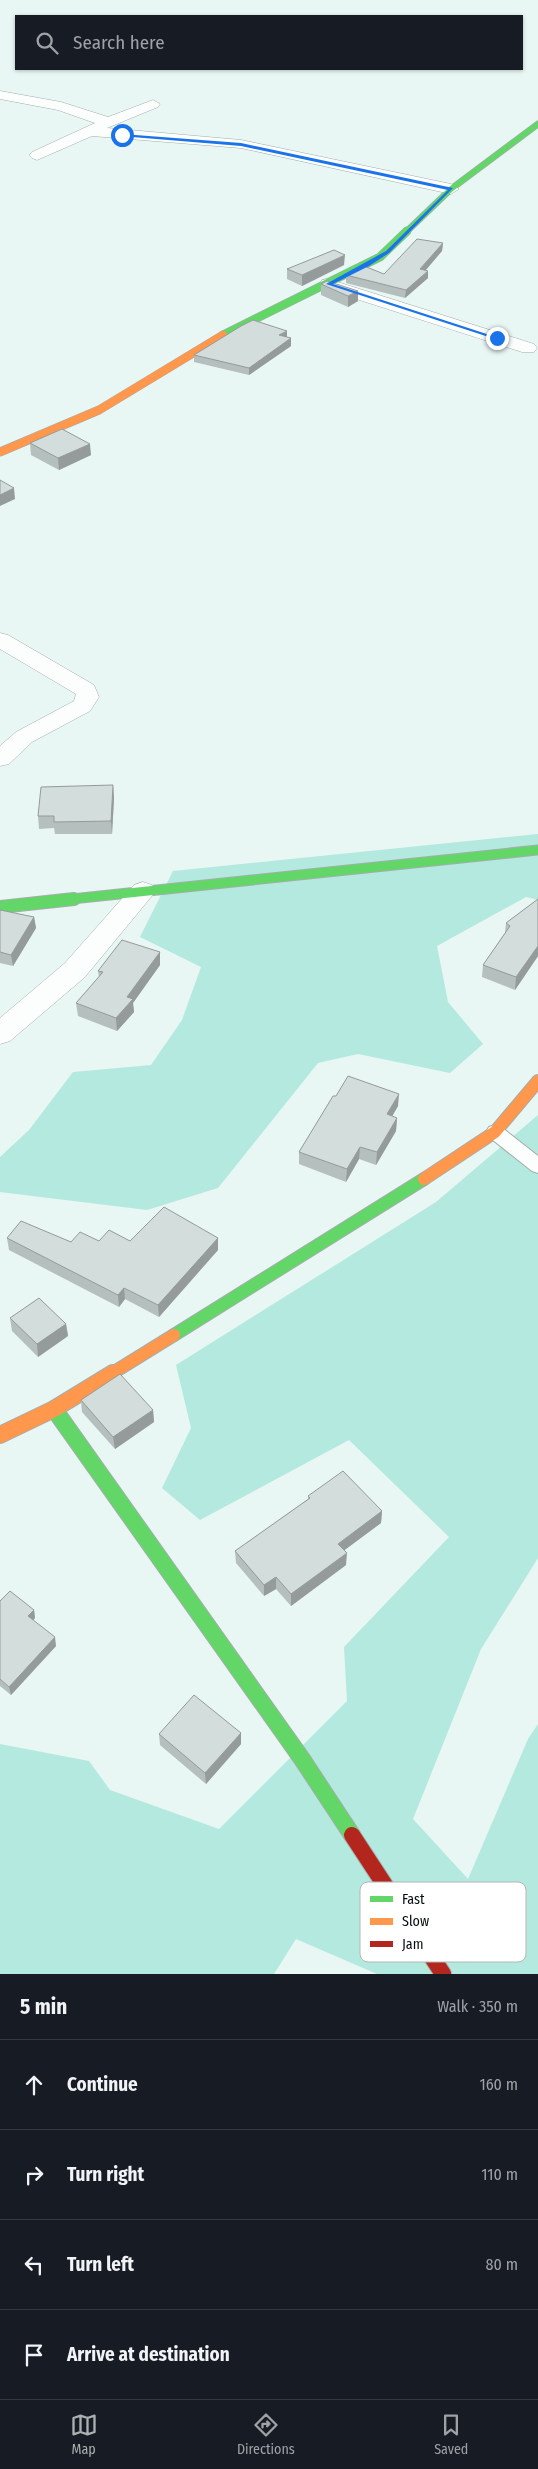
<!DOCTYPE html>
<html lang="en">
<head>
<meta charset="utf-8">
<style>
	body { margin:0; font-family:"Fira Sans Condensed",sans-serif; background:#242831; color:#f1f3f6 }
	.stop { position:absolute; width:15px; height:15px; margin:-11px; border:4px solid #1a73e8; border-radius:50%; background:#fff }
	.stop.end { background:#1a73e8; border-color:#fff; box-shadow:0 1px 5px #0008 }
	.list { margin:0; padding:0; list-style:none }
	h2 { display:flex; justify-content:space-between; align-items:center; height:65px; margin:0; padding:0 20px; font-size:21px }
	h2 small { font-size:16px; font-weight:400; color:#9ea1a6 }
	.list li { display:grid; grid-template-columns:32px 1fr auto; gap:15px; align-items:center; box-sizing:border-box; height:90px; padding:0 20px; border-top:1px solid #363941 }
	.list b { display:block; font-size:19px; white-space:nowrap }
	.list em { font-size:16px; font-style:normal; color:#9ea1a6 }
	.icon { flex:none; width:28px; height:28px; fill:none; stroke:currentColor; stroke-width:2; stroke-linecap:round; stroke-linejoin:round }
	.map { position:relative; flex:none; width:538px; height:1974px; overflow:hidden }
	.search { position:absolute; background:#171b24; box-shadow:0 1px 4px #0004; left:15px; right:15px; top:15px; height:55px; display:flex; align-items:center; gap:12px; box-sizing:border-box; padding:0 18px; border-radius:0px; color:#9ea1a6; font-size:19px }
	.sheet { height:425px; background:#171b24 }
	nav { display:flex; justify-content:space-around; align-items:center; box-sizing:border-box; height:70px; border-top:1px solid #363941; background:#171b24; font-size:14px; color:#9ea1a6 }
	nav a { display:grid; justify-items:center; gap:2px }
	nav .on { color:#abb0b2 }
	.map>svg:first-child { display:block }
	.green { fill:#b4e9e0 }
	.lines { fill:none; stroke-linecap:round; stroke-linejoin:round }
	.lane-casing { stroke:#a4aeac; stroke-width:2 }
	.street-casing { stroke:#a4aeac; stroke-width:1 }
	.fast-far4-casing { stroke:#a4aeac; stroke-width:7 }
	.fast-far3-casing { stroke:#a4aeac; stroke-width:9 }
	.fast-far2-casing { stroke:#a4aeac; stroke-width:11 }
	.fast-far1-casing { stroke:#a4aeac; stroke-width:14 }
	.fast-casing { stroke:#a4aeac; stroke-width:18 }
	.slow-far2-casing { stroke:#a4aeac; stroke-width:9 }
	.slow-far1-casing { stroke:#a4aeac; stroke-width:14 }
	.slow-casing { stroke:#a4aeac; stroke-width:18 }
	.jam-casing { stroke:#a4aeac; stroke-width:18 }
	.lane { fill:#fcfefd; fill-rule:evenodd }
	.street { fill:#fcfefd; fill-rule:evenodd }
	.fast-far4 { stroke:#63d668; stroke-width:5.5 }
	.fast-far3 { stroke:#63d668; stroke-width:8 }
	.fast-far2 { stroke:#63d668; stroke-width:9 }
	.fast-far1 { stroke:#63d668; stroke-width:12 }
	.fast { stroke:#63d668; stroke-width:16 }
	.slow-far2 { stroke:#ff974d; stroke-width:8 }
	.slow-far1 { stroke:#ff974d; stroke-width:12 }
	.slow { stroke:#ff974d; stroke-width:16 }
	.jam { stroke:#b3261e; stroke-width:16 }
	.wall { fill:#b5bfbd }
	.shaded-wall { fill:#949b9a }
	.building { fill:#d3dedc; stroke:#949b9a }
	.route { fill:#1a73e8 }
	.key { fill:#fff; stroke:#b4b7b6; stroke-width:1 }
	.key-label { font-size:14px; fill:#060e0d }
</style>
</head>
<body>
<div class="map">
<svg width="538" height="1974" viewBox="0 0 538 1974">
	<rect width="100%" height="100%" fill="#e8f6f4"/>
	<!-- green -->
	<g class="green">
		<path d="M538,834V900L526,897L437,946L448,1002L483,1044L450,1073L358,1054L318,1063L218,1188L147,1210L0,1192V1157L29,1130L73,1072L151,1065L182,1020L201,967L140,937L173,871Z"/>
		<path d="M538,1115V1558L481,1649L413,1819L468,1879L528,1739L538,1724V1974H377L296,1939L274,1974H0V1744L89,1761L110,1790L219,1829L347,1701L344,1647L449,1537L349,1440L200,1520L162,1488L191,1428L176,1365L436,1202Z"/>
	</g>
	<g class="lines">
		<defs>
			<path id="lane" d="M495,1125L501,1127L538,1156V1173L532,1171L489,1137L486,1132L489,1127Z"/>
			<g id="street">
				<path d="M0,91L61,102L108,117L153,100L160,104L158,107L107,128L241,140L451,184L459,189L451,194L241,148L92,136L37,160L32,158L29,155L32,152L95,123L58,110L0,99Z"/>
				<path d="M328,279L534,344L537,348L534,352H522L322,288L319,284L322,280Z"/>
				<path d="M0,633L8,635L94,685L99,697L90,711L32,742L9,764L0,766V746L16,732L74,701L76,694L0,649Z"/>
				<path d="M143,882L152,885L156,891L85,977L10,1041L0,1044V1018L65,963L134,885Z"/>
			</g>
			<path id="fast-far4" d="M405,233L451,189L538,124"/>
			<path id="fast-far3" d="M223,335L380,257L407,231"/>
			<path id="fast-far2" d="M62,900L538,850"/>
			<g id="fast-far1">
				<path d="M0,907L74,899"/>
				<path d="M174,1335L424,1179"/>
			</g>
			<path id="fast" d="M54,1409L302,1759L352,1835"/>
			<path id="slow-far2" d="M0,452L99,410L223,335"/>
			<g id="slow-far1">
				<path d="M424,1179L495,1132L538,1081"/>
				<path d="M111,1374L174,1335"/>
			</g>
			<path id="slow" d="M0,1435L54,1409L113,1373"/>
			<path id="jam" d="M352,1835L443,1974"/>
		</defs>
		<!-- lane casing -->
		<use href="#lane" class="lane-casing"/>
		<!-- street casing -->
		<use href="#street" class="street-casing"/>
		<!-- fast-far4 casing -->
		<use href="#fast-far4" class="fast-far4-casing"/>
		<!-- fast-far3 casing -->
		<use href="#fast-far3" class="fast-far3-casing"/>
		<!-- fast-far2 casing -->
		<use href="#fast-far2" class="fast-far2-casing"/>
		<!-- fast-far1 casing -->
		<use href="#fast-far1" class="fast-far1-casing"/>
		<!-- fast casing -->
		<use href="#fast" class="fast-casing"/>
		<!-- slow-far2 casing -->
		<use href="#slow-far2" class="slow-far2-casing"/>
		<!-- slow-far1 casing -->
		<use href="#slow-far1" class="slow-far1-casing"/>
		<!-- slow casing -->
		<use href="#slow" class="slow-casing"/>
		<!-- jam casing -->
		<use href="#jam" class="jam-casing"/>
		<!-- lane -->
		<use href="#lane" class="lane"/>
		<!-- street -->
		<use href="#street" class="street"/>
		<!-- fast-far4 -->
		<use href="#fast-far4" class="fast-far4"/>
		<!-- fast-far3 -->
		<use href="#fast-far3" class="fast-far3"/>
		<!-- fast-far2 -->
		<use href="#fast-far2" class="fast-far2"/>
		<!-- fast-far1 -->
		<use href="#fast-far1" class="fast-far1"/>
		<!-- fast -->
		<use href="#fast" class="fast"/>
		<!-- slow-far2 -->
		<use href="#slow-far2" class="slow-far2"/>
		<!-- slow-far1 -->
		<use href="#slow-far1" class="slow-far1"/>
		<!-- slow -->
		<use href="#slow" class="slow"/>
		<!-- jam -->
		<use href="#jam" class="jam"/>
	</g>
	<!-- wall -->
	<g class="wall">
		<path d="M443,243L442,251L425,270L428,271V278L405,298L346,283V275L384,274Z"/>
		<path d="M344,265L302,286L287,279V269Z"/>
		<path d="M327,281L358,301L348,307L321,295V284Z"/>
		<path d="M287,331V337L291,338V346L249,375L194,362V355Z"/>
		<path d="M30,443L91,455L59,470L31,455Z"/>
		<path d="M113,785L114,798L112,834H55L54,828L39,829L38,816Z"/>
		<path d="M538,899V956L515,990L482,977L483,965L505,933L506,923Z"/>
		<path d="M0,910L34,917L36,928L13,966L0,963Z"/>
		<path d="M160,952V965L133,1003L134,1012L117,1031L78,1016L76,1003L99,977L98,971Z"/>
		<path d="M336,1096L398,1106L392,1116L397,1118L396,1131L376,1165L359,1159L346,1182L299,1164V1152Z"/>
		<path d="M7,1238L71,1242L130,1241L218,1238V1250L159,1317L125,1299L119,1307L9,1250Z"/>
		<path d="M10,1318L66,1324L68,1336L38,1357L12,1331Z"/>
		<path d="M81,1400L153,1410L154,1422L115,1449L82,1412Z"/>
		<path d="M308,1496L382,1511L381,1523L344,1550L346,1565L291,1606L276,1589L264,1596L236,1563L235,1551L308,1499Z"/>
		<path d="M0,1601L34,1610L35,1618L33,1620L56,1646L11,1695L0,1686Z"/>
		<path d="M241,1733V1744L206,1784L160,1745L159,1734Z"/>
	</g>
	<!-- shaded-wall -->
	<g class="shaded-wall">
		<path d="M443,243L442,251L420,277V269Z"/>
		<path d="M345,255L344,265L302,286V275Z"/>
		<path d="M428,271V278L405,298L406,290Z"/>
		<path d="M358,291V301L348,307V296Z"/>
		<path d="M287,331V338L279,335Z"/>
		<path d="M291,338V346L249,375V368Z"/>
		<path d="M90,444L91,455L59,470L58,458Z"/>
		<path d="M14,488L15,499L0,506V495Z"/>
		<path d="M113,785L114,798L112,834L111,821Z"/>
		<path d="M34,917L36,928L13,966L11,955Z"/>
		<path d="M538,946V956L515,990L516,977Z"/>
		<path d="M160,952V965L133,1003L134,1012L117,1031L116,1018L127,997Z"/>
		<path d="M399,1094L398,1106L386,1127L387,1114Z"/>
		<path d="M397,1118L396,1131L376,1165L377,1152Z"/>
		<path d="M360,1147L359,1159L346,1182L347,1169Z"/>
		<path d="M218,1238V1250L159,1317L158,1305Z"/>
		<path d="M124,1288L125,1299L119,1307L118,1295Z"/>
		<path d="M66,1324L68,1336L38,1357L37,1344Z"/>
		<path d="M153,1410L154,1422L115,1449L113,1437Z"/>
		<path d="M382,1511L381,1523L338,1555V1544Z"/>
		<path d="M347,1553L346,1565L291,1606V1594Z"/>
		<path d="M276,1577V1589L264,1596V1585Z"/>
		<path d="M34,1610L35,1618L29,1625L28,1616Z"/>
		<path d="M55,1637L56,1646L11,1695L9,1687Z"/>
		<path d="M241,1733V1744L206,1784L205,1773Z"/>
	</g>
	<!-- building -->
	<g class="building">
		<path d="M417,239L443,243L420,269L428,271L406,290L346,275L364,266L384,274Z"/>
		<path d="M334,250L345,255L302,275L287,269Z"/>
		<path d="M327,281L358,291L348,296L321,284Z"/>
		<path d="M253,320L287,331L279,335L291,338L249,368L194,355L241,326Z"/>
		<path d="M62,429L90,444L58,458L30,443Z"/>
		<path d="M0,480L14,488L0,495Z"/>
		<path d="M113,785L111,821L54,822V816H38L41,787Z"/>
		<path d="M538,899V946L516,977L483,965L510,926L506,923Z"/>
		<path d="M0,910L34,917L11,955L0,952Z"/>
		<path d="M122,940L160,952L127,997L133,999L116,1018L76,1003L103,972L98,971Z"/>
		<path d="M348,1076L399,1094L387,1114L397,1118L377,1152L360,1147L347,1169L299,1152L333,1096H336Z"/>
		<path d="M164,1207L218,1238L158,1305L124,1288L118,1295L7,1238L21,1221L71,1242L80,1232L99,1241L109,1230L130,1241Z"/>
		<path d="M39,1298L66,1324L37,1344L10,1318Z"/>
		<path d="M120,1374L153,1410L113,1437L81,1400Z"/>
		<path d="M343,1471L382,1511L338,1544L347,1553L291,1594L276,1577L264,1585L235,1551L310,1498L308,1496Z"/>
		<path d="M10,1591L34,1610L28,1616L55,1637L9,1687L0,1679V1601Z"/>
		<path d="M194,1695L241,1733L205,1773L159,1734Z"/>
	</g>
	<!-- route -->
	<path class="route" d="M122,134L241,143L453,188L389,253L369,266L333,284L499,338L495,339L326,284L386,251L448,190L241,146L120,136Z"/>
	<!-- legend -->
	<rect x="360" y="1882" width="166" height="80" rx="8" class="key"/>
	<rect x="370" y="1896" width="23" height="6" fill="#63d668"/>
	<rect x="370" y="1918" width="23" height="7" fill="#ff974d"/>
	<rect x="370" y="1941" width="23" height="6" fill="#b3261e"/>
	<g class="key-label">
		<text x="402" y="1904">Fast</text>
		<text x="402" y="1926">Slow</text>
		<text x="402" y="1949">Jam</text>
	</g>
</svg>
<div class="stop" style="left:122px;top:135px"></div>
<div class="stop end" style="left:497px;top:338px"></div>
<div class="search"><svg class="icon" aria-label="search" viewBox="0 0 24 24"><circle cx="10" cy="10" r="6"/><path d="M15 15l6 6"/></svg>Search here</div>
</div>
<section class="sheet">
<h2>5 min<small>Walk · 350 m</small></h2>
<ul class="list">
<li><svg class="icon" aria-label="ahead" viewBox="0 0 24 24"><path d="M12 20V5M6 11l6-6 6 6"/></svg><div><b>Continue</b></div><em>160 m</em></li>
<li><svg class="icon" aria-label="right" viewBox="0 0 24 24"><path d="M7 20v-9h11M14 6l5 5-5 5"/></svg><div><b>Turn right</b></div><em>110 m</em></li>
<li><svg class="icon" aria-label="left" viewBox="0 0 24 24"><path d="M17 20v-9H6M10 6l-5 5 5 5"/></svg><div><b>Turn left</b></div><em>80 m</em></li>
<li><svg class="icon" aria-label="arrive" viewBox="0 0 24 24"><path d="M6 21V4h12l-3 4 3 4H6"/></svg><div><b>Arrive at destination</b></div></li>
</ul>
</section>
<nav>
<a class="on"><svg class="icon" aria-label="map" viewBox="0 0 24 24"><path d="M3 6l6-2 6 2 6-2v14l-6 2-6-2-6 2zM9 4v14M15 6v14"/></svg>Map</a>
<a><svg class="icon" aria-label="directions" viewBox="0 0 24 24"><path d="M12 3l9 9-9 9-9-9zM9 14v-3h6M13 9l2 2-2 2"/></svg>Directions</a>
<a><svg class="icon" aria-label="saved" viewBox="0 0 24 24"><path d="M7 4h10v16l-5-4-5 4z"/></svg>Saved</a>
</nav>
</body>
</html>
